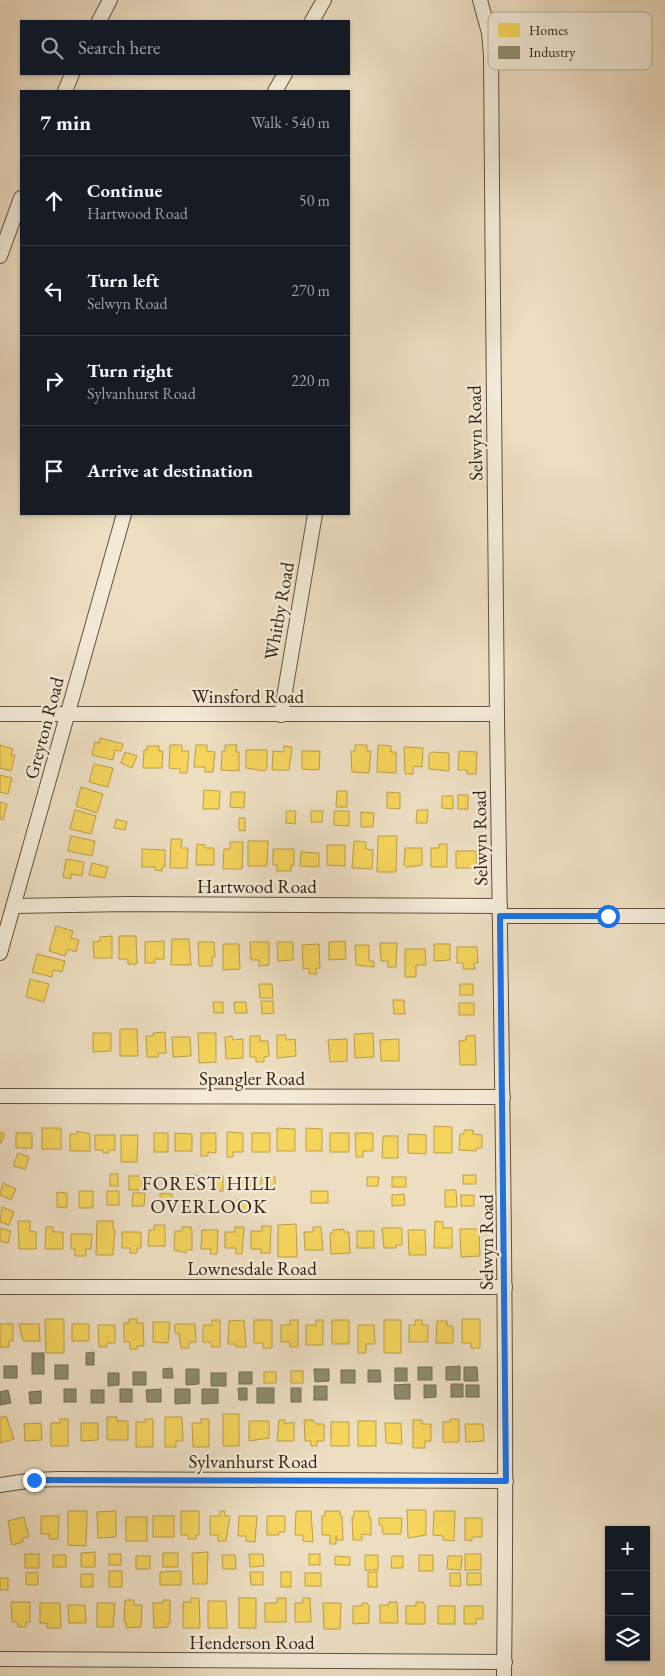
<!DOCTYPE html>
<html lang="en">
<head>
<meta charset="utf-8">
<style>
	body { margin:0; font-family:"EB Garamond",serif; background:#242831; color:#f1f3f6 }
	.controls { position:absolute; right:15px; bottom:15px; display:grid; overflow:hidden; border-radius:0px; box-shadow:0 1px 4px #0004 }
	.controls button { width:45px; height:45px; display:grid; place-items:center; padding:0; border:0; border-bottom:1px solid #363941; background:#171b24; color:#f1f3f6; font:25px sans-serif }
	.stop { position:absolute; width:15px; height:15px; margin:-11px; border:4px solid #1a73e8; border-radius:50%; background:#fff }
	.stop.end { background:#1a73e8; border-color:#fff; box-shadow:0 1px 5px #0008 }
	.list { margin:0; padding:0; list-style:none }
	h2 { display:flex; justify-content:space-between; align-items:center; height:65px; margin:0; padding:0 20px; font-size:21px }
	h2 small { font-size:16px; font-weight:400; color:#9ea1a6 }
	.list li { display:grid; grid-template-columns:32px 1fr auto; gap:15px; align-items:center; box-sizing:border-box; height:90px; padding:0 20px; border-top:1px solid #363941 }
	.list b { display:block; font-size:19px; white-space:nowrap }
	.list p { margin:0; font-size:16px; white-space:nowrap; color:#9ea1a6 }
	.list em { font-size:16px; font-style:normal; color:#9ea1a6 }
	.icon { flex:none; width:28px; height:28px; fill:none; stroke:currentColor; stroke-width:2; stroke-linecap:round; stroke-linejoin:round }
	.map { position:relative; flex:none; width:665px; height:1676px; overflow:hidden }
	.search { position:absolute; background:#171b24; box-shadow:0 1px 4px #0004; left:20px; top:20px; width:330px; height:55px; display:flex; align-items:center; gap:12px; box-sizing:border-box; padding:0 18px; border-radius:0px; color:#9ea1a6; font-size:19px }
	.panel { position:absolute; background:#171b24; box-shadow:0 1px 4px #0004; left:20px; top:90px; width:330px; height:425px; border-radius:0px }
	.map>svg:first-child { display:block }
	.homes { fill:#f6d55c; stroke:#bb9f46 }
	.industry { fill:#8c8c6e; stroke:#716c53 }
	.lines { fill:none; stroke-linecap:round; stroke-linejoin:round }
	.minor-casing { stroke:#61513f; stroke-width:16 }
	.minor { stroke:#f3ead7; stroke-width:14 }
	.route { stroke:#1a73e8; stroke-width:6 }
	.labels { text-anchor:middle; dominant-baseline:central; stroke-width:5; stroke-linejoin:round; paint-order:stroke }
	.street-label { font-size:19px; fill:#322213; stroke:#f3ead7 }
	.neighbourhood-label { font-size:20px; letter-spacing:1px; fill:#322213; stroke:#f3ead7 }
	.key { fill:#f3ead7; stroke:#b9ae9c; stroke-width:1 }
	.key-label { font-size:14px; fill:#322213 }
</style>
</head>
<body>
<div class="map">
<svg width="665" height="1676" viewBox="0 0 665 1676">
	<rect width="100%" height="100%" fill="#eddec2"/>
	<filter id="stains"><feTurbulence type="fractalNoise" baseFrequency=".004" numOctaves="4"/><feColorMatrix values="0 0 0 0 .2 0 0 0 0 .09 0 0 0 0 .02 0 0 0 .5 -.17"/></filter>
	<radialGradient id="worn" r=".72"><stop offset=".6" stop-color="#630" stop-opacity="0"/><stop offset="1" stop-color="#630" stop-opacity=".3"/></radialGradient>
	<!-- homes -->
	<g class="homes">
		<path d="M100,738L123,744L121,751L115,750L113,760L92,755L95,742L99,743Z"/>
		<path d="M0,745L13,749L11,755H15L11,771L0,768Z"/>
		<path d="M170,745H182V751H189L187,773H180V769L169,768Z"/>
		<path d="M196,745H207V751L215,752L213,772H205V767H194Z"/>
		<path d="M225,745H237L236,752H239V771L221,770L222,751H225Z"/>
		<path d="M355,745H367V751H371L369,773L352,772L351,751H355Z"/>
		<path d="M378,745L391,746V752H396V773L377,772Z"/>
		<path d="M147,746H159V751H163L162,768H143L144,750H147Z"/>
		<path d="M284,746L292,747L289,770H272L273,751L284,752Z"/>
		<path d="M404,747L423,748L422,767L413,766V774H405Z"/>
		<path d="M246,750H267V768L265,771L246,768Z"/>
		<path d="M302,751H320L319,770L302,769Z"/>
		<path d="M459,751L477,752L476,774H467V770H458Z"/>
		<path d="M125,752L137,756L132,768L121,763Z"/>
		<path d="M433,752L449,753V771L429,769V754Z"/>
		<path d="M94,764L113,768L108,787L89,782Z"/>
		<path d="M0,775L12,778L8,794L0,792Z"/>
		<path d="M81,787L103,794L97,813L76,806Z"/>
		<path d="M204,790L220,791L219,809H203Z"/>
		<path d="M337,791H347V807H336Z"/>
		<path d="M231,792H245L244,808L230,807Z"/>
		<path d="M387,792L400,793V809L387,808Z"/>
		<rect x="458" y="795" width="10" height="14"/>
		<path d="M442,796H453V809L442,808Z"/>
		<path d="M0,802L7,804L3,820L0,819Z"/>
		<path d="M75,810L96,816L91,834L70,829Z"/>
		<path d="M417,810H428L427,823H416Z"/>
		<path d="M286,811H296L295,824L286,823Z"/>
		<path d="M311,811H323L322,822H311Z"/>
		<path d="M334,811H349V826L334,825Z"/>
		<path d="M361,812L374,813L373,827H361Z"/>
		<path d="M239,818H245V831L239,830Z"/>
		<path d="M116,819L127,822L125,830L114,828Z"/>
		<path d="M71,836L95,841L92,856L68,851Z"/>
		<path d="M378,836H397L396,872H377Z"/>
		<path d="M171,839H182L181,848H188L187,868H170Z"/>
		<path d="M248,841H268L267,866H248Z"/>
		<path d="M354,841L366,842V849L373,850L372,869L352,868Z"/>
		<path d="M230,842H243L242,869H223L224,849H230Z"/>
		<path d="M197,844L205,845V848H214V865H196Z"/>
		<path d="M439,844H447V867H431V848H439Z"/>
		<path d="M327,845H345V866L327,865Z"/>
		<path d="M405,848H422V865L407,867L404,865Z"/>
		<path d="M142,849L165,850V867H162V871L155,870V867H142Z"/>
		<path d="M273,849H294V865H291V871H277V865H273Z"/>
		<path d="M456,851H476L477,868H456Z"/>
		<path d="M301,852L319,853V867L300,866Z"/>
		<path d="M66,859L84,862L82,876L71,874V879L63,877Z"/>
		<path d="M92,863L108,867L105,878L89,875Z"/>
		<path d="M56,926L73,931L71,938L79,940L76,952L68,949L65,956L49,951Z"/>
		<path d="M112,936V958H94L93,942L100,941V937Z"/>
		<path d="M119,936H136L137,964H128V959H119Z"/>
		<path d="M172,939H189L191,965H171Z"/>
		<path d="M164,941V959H155V963H145V942Z"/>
		<path d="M345,941L346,959L329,960V942Z"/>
		<path d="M198,942H214L215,957H212V966H199Z"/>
		<path d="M250,942H269V965L259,966V960H251Z"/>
		<path d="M277,942H293V960L278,961Z"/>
		<path d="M380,943H397L396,967H388V961H381Z"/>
		<path d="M223,944H239L240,969L223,970Z"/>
		<path d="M319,944L320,968H316L317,974H309V968L303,969L302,945Z"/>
		<path d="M434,944H450V960L434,961Z"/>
		<path d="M355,945H369V961H374V967L356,965Z"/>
		<path d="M457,947H477L478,963H474L475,969H463V963H457Z"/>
		<path d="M405,949H425L426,965H416V977H405Z"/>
		<path d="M37,954L65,961L62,972L53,970L52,977L32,972Z"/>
		<path d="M30,979L49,984L44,1002L26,997Z"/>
		<path d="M259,984H272L273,998H260Z"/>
		<rect x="460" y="984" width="13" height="11"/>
		<path d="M393,1000H404L405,1014H394Z"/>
		<path d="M261,1001H273L274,1013L262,1014Z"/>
		<path d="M213,1002H223V1013H214Z"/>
		<path d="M234,1002H246L247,1013H235Z"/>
		<rect x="459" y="1003" width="15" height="12"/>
		<path d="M120,1029H137L138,1056H120Z"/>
		<path d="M165,1032L166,1053H158V1057H147L146,1036H153V1033Z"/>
		<path d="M93,1033H111V1051L93,1052Z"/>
		<path d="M198,1033H216V1062L199,1063Z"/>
		<path d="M373,1033L374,1057L355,1058L354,1034Z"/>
		<path d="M277,1035H286V1040L295,1039L296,1056L277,1058Z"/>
		<path d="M475,1035L476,1065H460L459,1041L466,1040V1036Z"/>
		<path d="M232,1036L233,1040L243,1039V1058L226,1059L225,1037Z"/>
		<path d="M250,1036H260V1041H268L269,1056L264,1057V1062H256V1057H250Z"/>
		<path d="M172,1037H190L191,1056L173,1057Z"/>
		<path d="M347,1039V1061L330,1062L328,1040Z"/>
		<path d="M399,1039V1061H381L380,1040Z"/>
		<path d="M434,1126L452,1127V1153H434Z"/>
		<rect x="42" y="1128" width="19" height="21"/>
		<path d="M277,1128L295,1129V1151H277Z"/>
		<path d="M306,1128L322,1129V1151H306Z"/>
		<path d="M464,1130H473V1134L482,1135V1148H476V1151L459,1150L460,1134H464Z"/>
		<path d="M77,1131L90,1134V1151H70V1134H77Z"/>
		<path d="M0,1132L5,1134L1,1143H0Z"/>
		<path d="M227,1132L243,1133V1152H233V1157H227Z"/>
		<rect x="16" y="1133" width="16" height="15"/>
		<rect x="154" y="1133" width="14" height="19"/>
		<path d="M175,1133L192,1134V1151H175Z"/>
		<path d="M201,1133H216V1153L208,1152V1156H201Z"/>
		<rect x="252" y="1133" width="18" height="19"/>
		<rect x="330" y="1133" width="19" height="19"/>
		<path d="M355,1133H373V1151H363V1157H356Z"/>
		<path d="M408,1134L426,1135V1154L408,1153Z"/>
		<path d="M95,1135H115V1150H109V1153H103V1150H95Z"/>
		<path d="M121,1135H138L137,1162H121Z"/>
		<path d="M383,1136H398V1158H382Z"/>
		<path d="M18,1153L29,1157L25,1169L13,1166Z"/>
		<rect x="110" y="1174" width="8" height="12"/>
		<rect x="186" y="1175" width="11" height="14"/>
		<rect x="463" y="1175" width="13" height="9"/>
		<rect x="129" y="1176" width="13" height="14"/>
		<path d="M212,1176H223V1191H211Z"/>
		<rect x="237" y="1177" width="13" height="12"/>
		<rect x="261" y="1177" width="14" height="13"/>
		<path d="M367,1177H379L378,1186H367Z"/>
		<rect x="392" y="1177" width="14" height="10"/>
		<path d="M3,1183L16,1189L11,1200L0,1195Z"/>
		<path d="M445,1190H456L457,1207H445Z"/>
		<rect x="79" y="1191" width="14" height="17"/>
		<rect x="107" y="1191" width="12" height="14"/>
		<rect x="311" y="1191" width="17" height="12"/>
		<path d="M57,1192L67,1193V1208L57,1207Z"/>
		<path d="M133,1193H145L144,1206H132Z"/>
		<path d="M160,1193L172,1194V1204H160Z"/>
		<path d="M404,1194L405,1205L392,1206V1195Z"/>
		<rect x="461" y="1195" width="13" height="11"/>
		<rect x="237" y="1200" width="14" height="13"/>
		<path d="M2,1207L14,1212L9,1225L0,1222Z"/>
		<path d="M18,1221H30V1231L36,1232V1249H19Z"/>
		<path d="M97,1221H113V1230H115L113,1255H96Z"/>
		<path d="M435,1221L443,1222V1228H452V1248H434Z"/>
		<path d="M296,1224L297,1257H278V1225Z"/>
		<path d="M154,1225H165V1246H148L149,1230H154Z"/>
		<path d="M262,1226H271L270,1253H261V1249H251V1231H262Z"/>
		<path d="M46,1227H53V1232H63V1249H45Z"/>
		<path d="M182,1227H191L192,1231V1250H186V1253L174,1250L175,1231H182Z"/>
		<path d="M235,1227H244L242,1254H236V1248H225V1232H235Z"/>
		<path d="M313,1227H321L323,1250H305L304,1232H313Z"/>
		<path d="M0,1228L11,1231L8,1243L0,1241Z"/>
		<path d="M382,1228H402V1245H396V1248H384Z"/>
		<path d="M344,1229V1232H349L350,1253L331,1254L330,1233H333V1230Z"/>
		<path d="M460,1229H479L480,1256L461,1257Z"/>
		<path d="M202,1230H218L217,1254H210L211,1249H201Z"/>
		<path d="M408,1230H425L426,1255H409Z"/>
		<rect x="357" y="1231" width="17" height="17"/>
		<path d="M122,1232H141V1248H137V1253H130V1248H122Z"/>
		<path d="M71,1234H92L91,1249H86V1256H75V1249H71Z"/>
		<path d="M45,1319H64V1353H46Z"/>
		<path d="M129,1319H137V1323H143L144,1346H137V1349H130V1342H124V1323H129Z"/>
		<path d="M462,1319H480V1348H471V1343H462Z"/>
		<path d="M212,1320H220V1347H211V1342H203V1325H212Z"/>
		<path d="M244,1320L246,1347H236V1344H228L229,1321Z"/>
		<path d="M254,1320H272V1348H263V1343H254Z"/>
		<path d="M290,1320H298V1347H290V1342H281V1325H290Z"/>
		<path d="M316,1320H323V1345H306V1325H316Z"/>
		<rect x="332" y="1320" width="17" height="24"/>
		<rect x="384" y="1320" width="17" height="33"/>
		<path d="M415,1320H422V1325H428V1342H409V1325H415Z"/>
		<path d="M437,1321H447V1326H453V1343H436Z"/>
		<path d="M153,1322H170L168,1343L153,1342Z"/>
		<path d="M0,1324H13V1341H9V1347H0Z"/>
		<path d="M19,1324H39L40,1341H23Z"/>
		<rect x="72" y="1324" width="17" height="17"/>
		<path d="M175,1324H195L196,1342H189V1348H181L179,1333H175Z"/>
		<path d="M98,1325H115V1343H107V1347H99Z"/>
		<path d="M358,1325H374L375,1344H366V1353H358Z"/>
		<rect x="291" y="1371" width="12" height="12"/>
		<rect x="264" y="1372" width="12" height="11"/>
		<rect x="223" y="1414" width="16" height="32"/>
		<path d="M6,1416L14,1439L0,1443V1418Z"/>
		<path d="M107,1417H117V1421H128V1440H107Z"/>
		<path d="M165,1417H182L183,1441H176V1447H165Z"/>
		<path d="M60,1419H68V1446H51V1423H60Z"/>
		<path d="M145,1419H153V1447H136V1422H145Z"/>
		<path d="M201,1419H209V1447H193L192,1423H201Z"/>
		<path d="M450,1419H459V1442H443V1422H450Z"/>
		<path d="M279,1420H285V1424L294,1422V1441H277Z"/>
		<path d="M304,1420H313L316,1424H324V1441H317V1446H311V1441H305Z"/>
		<path d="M413,1420H422V1424H431V1441H425V1448H413Z"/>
		<path d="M249,1421H269V1438L249,1441Z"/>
		<rect x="358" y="1421" width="18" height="25"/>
		<rect x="331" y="1422" width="18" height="24"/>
		<path d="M41,1423L42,1440L25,1441L24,1424Z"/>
		<path d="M81,1423H98V1440L81,1441Z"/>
		<path d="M385,1423H401L402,1444L386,1443Z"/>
		<path d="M465,1424H483L484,1441L466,1442Z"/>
		<path d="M407,1510H426V1535L408,1538Z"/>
		<path d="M68,1511H87L86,1546L68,1545Z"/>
		<path d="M116,1511V1537L98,1538L97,1512Z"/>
		<path d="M181,1511H199V1535H196V1539H188V1535H181Z"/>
		<path d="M220,1511H225V1516H230L226,1541H218V1535H210V1516H220Z"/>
		<path d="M296,1511H311L313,1542L303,1541V1535H295Z"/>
		<path d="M325,1511H340V1516H342L343,1540H337L336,1535V1544H330V1535H322V1516H325Z"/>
		<path d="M354,1511H369V1518H371V1535L362,1534V1540H353L352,1517H354Z"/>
		<path d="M434,1511H455L454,1541L443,1540V1536L433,1535Z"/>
		<path d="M41,1516H59L58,1539H49V1534H41Z"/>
		<rect x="153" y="1516" width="21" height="21"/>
		<path d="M239,1516H257L255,1542L246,1541V1536H238Z"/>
		<path d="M267,1516H285V1532H279V1535H267Z"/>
		<path d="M24,1517L29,1537L22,1538L23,1542L12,1545L8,1521Z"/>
		<rect x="126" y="1517" width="21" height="24"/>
		<path d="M379,1518H402L401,1534H383L382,1525H379Z"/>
		<path d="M465,1518H482V1537H472V1541L465,1540Z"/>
		<path d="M95,1552V1567H81V1553Z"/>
		<path d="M208,1552L207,1584H193L192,1553Z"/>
		<rect x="163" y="1553" width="15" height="14"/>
		<rect x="25" y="1554" width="14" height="14"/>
		<rect x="109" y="1554" width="12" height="11"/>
		<path d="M249,1554H263L264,1566L250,1567Z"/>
		<rect x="309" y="1554" width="11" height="11"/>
		<rect x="465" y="1554" width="16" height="16"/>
		<rect x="53" y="1555" width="13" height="12"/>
		<path d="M222,1555H235L236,1569H223Z"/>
		<rect x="365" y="1555" width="13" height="15"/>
		<rect x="419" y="1555" width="14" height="16"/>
		<rect x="136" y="1556" width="14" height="13"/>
		<path d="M335,1556L350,1557V1565H335Z"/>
		<path d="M392,1556H403V1568H391Z"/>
		<path d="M448,1556H462L461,1570L447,1569Z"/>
		<rect x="109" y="1571" width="13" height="16"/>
		<path d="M181,1571V1585H160V1572Z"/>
		<path d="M38,1572V1585H26V1573Z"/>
		<path d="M250,1572H263V1585H251Z"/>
		<rect x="281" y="1572" width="10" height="15"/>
		<rect x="368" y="1572" width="9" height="15"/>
		<rect x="305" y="1573" width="16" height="13"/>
		<path d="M450,1573H460L461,1586H450Z"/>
		<rect x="467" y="1573" width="14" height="12"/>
		<rect x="81" y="1574" width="12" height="13"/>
		<rect x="0" y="1578" width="8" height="12"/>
		<path d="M191,1598H199L200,1628H183V1602H191Z"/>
		<rect x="239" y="1598" width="17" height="30"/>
		<path d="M277,1598H286V1622H265V1603H277Z"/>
		<path d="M303,1598H310L311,1622H295V1603H303Z"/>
		<path d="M125,1600H134V1605H142L141,1627L126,1628V1622H124Z"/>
		<path d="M163,1600H170V1623H168V1627L154,1628L153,1603H163Z"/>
		<path d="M208,1601H226L227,1628H208Z"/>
		<path d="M11,1602H30V1622H26V1627H18L17,1622H12Z"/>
		<path d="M389,1602H397L398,1623H380V1605H389Z"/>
		<path d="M416,1602H423L425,1605V1624H406V1606H416Z"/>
		<path d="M40,1603H60L61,1628H47V1623H40Z"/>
		<path d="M97,1603H115L113,1627H97Z"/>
		<path d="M323,1603H341L340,1629H324Z"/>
		<path d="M362,1603H367L369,1606V1623L353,1624V1606H362Z"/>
		<path d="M68,1605H85L86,1623H69Z"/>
		<rect x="438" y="1606" width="17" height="18"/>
		<path d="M464,1606H483V1619H476V1624H464Z"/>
	</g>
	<!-- industry -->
	<g class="industry">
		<path d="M94,1352V1365H86V1353Z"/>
		<rect x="32" y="1353" width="12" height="21"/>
		<rect x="55" y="1365" width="13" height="14"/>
		<rect x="4" y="1366" width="13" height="12"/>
		<path d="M460,1366V1380H446V1367Z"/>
		<rect x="418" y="1367" width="14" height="13"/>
		<path d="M464,1367H477L478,1381H464Z"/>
		<path d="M172,1368L173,1378H163V1369Z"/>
		<rect x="395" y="1368" width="12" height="13"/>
		<path d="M186,1369H199V1384L186,1385Z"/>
		<path d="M314,1369H329V1381L315,1382Z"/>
		<rect x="341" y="1370" width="14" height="13"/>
		<path d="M368,1370H380L381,1382H368Z"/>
		<rect x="133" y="1372" width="13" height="13"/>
		<rect x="239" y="1372" width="13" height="12"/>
		<path d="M108,1373H119V1385L108,1386Z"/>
		<rect x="211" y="1373" width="15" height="13"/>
		<path d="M410,1384V1399H395L394,1385Z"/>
		<rect x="451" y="1384" width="12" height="13"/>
		<path d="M424,1385H436V1397L424,1398Z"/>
		<rect x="466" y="1385" width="13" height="12"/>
		<rect x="314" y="1386" width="13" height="14"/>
		<path d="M238,1388H247V1400H239Z"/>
		<rect x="257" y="1388" width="17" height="15"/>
		<rect x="291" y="1388" width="10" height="14"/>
		<rect x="64" y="1389" width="12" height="13"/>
		<rect x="120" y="1389" width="12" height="13"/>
		<path d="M161,1389V1402H147L146,1390Z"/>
		<path d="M175,1389H190V1403L175,1404Z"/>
		<path d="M202,1389H218V1403L202,1404Z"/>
		<path d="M8,1390L11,1403L0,1405V1392Z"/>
		<rect x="91" y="1390" width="13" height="13"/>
		<path d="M41,1391V1403L30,1404L29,1392Z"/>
	</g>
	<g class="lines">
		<defs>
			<g id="minor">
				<path d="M480,0L489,33L491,55C493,275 494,495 497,715C501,1035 508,1355 504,1676"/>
				<path d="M99,21L110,0"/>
				<path d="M312,21L324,0"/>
				<path d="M65,91L72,74"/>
				<path d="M275,91L285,74"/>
				<path d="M0,256L21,198"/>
				<path d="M0,714H497"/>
				<path d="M281,715L315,514"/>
				<path d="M14,906L128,904L500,906"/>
				<path d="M500,916H665"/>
				<path d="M0,953L124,514"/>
				<path d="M0,1096L503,1097"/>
				<path d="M0,1287H505"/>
				<path d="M0,1485L34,1480L59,1479L506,1481"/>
				<path d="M0,1659L505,1662"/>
			</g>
		</defs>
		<!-- minor casing -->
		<use href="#minor" class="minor-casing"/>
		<!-- minor -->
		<use href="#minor" class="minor"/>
	</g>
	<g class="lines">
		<!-- route -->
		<path class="route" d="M34,1480L506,1481L500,916H608"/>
	</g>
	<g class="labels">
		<!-- street labels -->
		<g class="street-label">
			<text transform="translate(475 433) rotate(-91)">Selwyn Road</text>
			<text transform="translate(279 611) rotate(-80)">Whitby Road</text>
			<text x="248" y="696">Winsford Road</text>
			<text transform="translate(44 728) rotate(-75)">Greyton Road</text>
			<text transform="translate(480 838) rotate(-91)">Selwyn Road</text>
			<text x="257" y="886">Hartwood Road</text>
			<text x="252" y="1078">Spangler Road</text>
			<text transform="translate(486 1242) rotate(-90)">Selwyn Road</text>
			<text x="252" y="1268">Lownesdale Road</text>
			<text x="253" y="1461">Sylvanhurst Road</text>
			<text x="252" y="1642">Henderson Road</text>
		</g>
		<!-- neighbourhood labels -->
		<g class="neighbourhood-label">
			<text x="209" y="1183">FOREST HILL<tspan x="209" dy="23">OVERLOOK</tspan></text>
		</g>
	</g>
	<!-- legend -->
	<rect x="488" y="12" width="164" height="58" rx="8" class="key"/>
	<rect x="498" y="23" width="22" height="14" fill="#f6d55c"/>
	<rect x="498" y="46" width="22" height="13" fill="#8c8c6e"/>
	<g class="key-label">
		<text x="529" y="35">Homes</text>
		<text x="529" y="57">Industry</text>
	</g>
	<rect width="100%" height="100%" filter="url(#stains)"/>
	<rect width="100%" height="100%" fill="url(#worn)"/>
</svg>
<div class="controls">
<button>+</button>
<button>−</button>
<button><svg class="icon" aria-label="layers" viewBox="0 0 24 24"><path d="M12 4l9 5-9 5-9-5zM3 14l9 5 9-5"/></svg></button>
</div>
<div class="stop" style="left:608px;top:916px"></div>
<div class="stop end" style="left:34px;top:1480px"></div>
<div class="search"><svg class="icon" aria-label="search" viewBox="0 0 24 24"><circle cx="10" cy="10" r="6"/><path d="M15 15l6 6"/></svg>Search here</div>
<section class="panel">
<h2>7 min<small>Walk · 540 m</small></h2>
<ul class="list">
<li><svg class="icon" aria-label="ahead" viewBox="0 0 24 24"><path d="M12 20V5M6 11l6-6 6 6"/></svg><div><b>Continue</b><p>Hartwood Road</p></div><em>50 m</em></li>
<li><svg class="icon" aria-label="left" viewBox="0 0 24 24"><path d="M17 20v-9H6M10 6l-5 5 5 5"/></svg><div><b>Turn left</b><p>Selwyn Road</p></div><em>270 m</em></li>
<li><svg class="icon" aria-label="right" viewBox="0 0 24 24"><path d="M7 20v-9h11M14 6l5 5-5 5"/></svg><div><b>Turn right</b><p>Sylvanhurst Road</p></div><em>220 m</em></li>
<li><svg class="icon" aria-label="arrive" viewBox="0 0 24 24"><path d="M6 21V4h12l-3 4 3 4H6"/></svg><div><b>Arrive at destination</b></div></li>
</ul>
</section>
</div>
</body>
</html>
